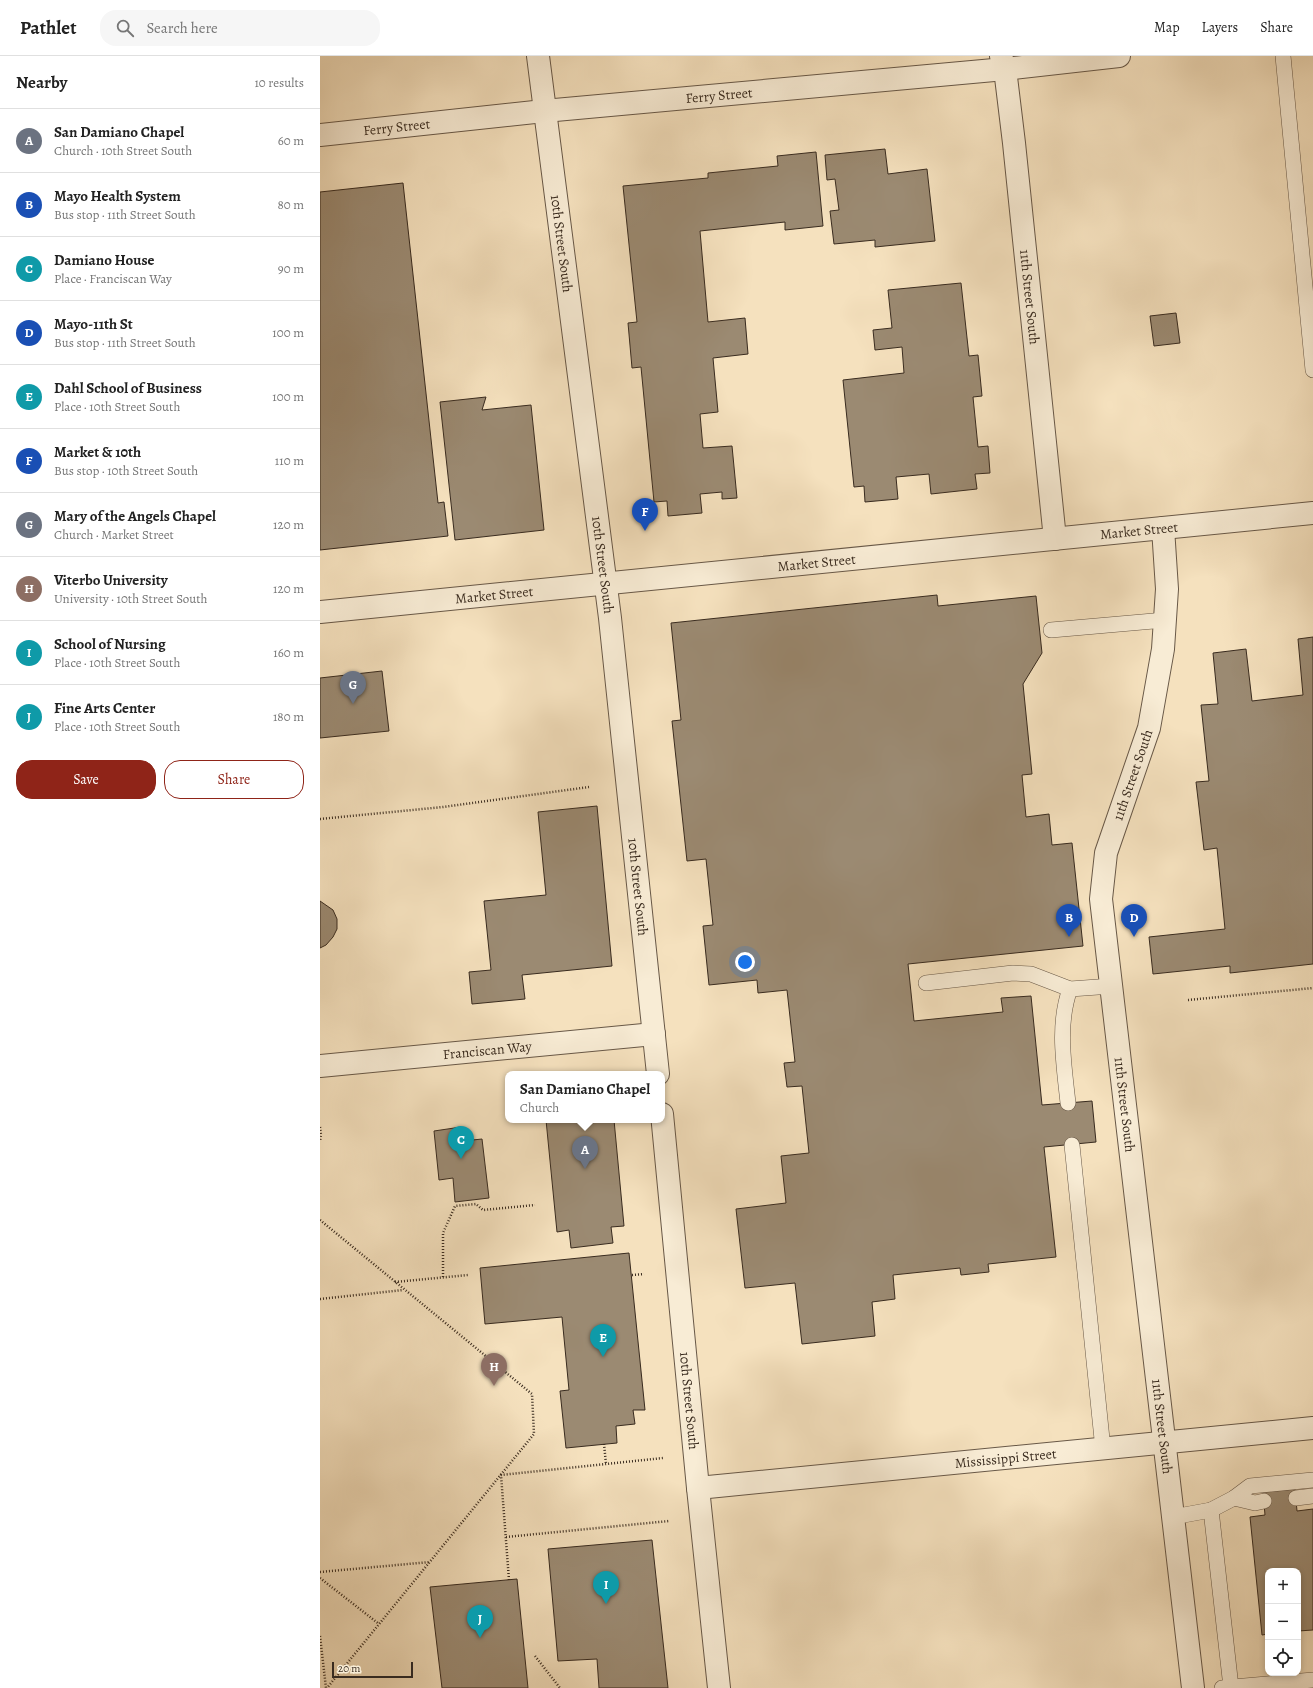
<!DOCTYPE html>
<html lang="en">
<head>
<meta charset="utf-8">
<style>
	body { margin:0; font-family:Alegreya,serif; background:#f6f6f6; color:#222 }
	.controls { position:absolute; right:12px; bottom:12px; display:grid; overflow:hidden; border-radius:8px; box-shadow:0 2px 6px #0003 }
	.controls button { width:36px; height:36px; display:grid; place-items:center; padding:0; border:0; border-bottom:1px solid #e0e0e0; background:#fff; color:#222; font:20px sans-serif }
	.scale { position:absolute; left:12px; bottom:10px; width:81px; box-sizing:border-box; padding-left:4px; border:2px solid #392b1f; border-top:0; font-size:11px; line-height:14px; white-space:nowrap; color:#392b1f; -webkit-text-stroke:3px #f8ecd5; paint-order:stroke }
	.you { position:absolute; left:425px; top:906px; width:14px; height:14px; margin:-10px; border:3px solid #fff; border-radius:50%; background:#1a73e8; box-shadow:0 0 0 6px #1a73e833 }
	.badge { display:grid; place-items:center; width:26px; height:26px; border-radius:50%; background:#8f2418; color:#fff; font-size:13px; font-weight:700 }
	.pin { position:absolute; translate:-50% -33px; filter:drop-shadow(0 1px 2px #0008) }
	.pin::after { content:''; position:absolute; top:21px; width:14px; height:12px; background:inherit; clip-path:polygon(0 0,100% 0,50% 100%) }
	.popup { position:absolute; left:185px; top:1015px; width:160px; height:52px; box-sizing:border-box; display:grid; place-content:center; border-radius:8px; background:#fff; filter:drop-shadow(0 1px 3px #0005); font-size:13px; white-space:nowrap; color:#767676 }
	.popup b { font-size:15px; color:#222 }
	.popup::after { content:''; position:absolute; left:50%; top:100%; margin-left:-8px; border:8px solid transparent; border-top-color:#fff }
	.list { margin:0; padding:0; list-style:none }
	h2 { display:flex; justify-content:space-between; align-items:center; height:52px; margin:0; padding:0 16px; font-size:17px }
	h2 small { font-size:13px; font-weight:400; color:#767676 }
	.list li { display:grid; grid-template-columns:26px 1fr auto; gap:12px; align-items:center; box-sizing:border-box; height:64px; padding:0 16px; border-top:1px solid #e0e0e0 }
	.list b { display:block; font-size:15px; white-space:nowrap }
	.list p { margin:0; font-size:13px; white-space:nowrap; color:#767676 }
	.list em { font-size:13px; font-style:normal; color:#767676 }
	.actions { display:flex; gap:8px; padding:12px 16px }
	.actions a { flex:1; padding:9px 0; border:1px solid #8f2418; border-radius:16px; text-align:center; font-size:14px; color:#8f2418 }
	.actions .main { background:#8f2418; color:#fff }
	.icon { flex:none; width:22px; height:22px; fill:none; stroke:currentColor; stroke-width:2; stroke-linecap:round; stroke-linejoin:round }
	.map { position:relative; flex:none; width:993px; height:1632px; overflow:hidden }
	header { display:flex; align-items:center; gap:24px; box-sizing:border-box; height:56px; padding:0 20px; background:#fff; border-bottom:1px solid #e0e0e0 }
	header strong { font-size:19px }
	nav { display:flex; gap:22px; margin-inline-start:auto; font-size:14px }
	.search { width:280px; height:36px; background:#f6f6f6; display:flex; align-items:center; gap:10px; box-sizing:border-box; padding:0 14px; border-radius:16px; color:#767676; font-size:15px }
	main { display:flex }
	aside { flex:1; background:#fff }
	.map>svg:first-child { display:block }
	.building { fill:#9b8a72; stroke:#392b1f }
	.lines { fill:none; stroke-linecap:round; stroke-linejoin:round }
	.lane-casing { stroke:#685847; stroke-width:16 }
	.street-casing { stroke:#685847; stroke-width:24 }
	.path { stroke:#392b1f; stroke-width:2.5; stroke-dasharray:1 2; stroke-linecap:butt }
	.lane { stroke:#f8ecd5; stroke-width:15 }
	.street { stroke:#f8ecd5; stroke-width:22 }
	.labels { text-anchor:middle; dominant-baseline:central; stroke-width:4; stroke-linejoin:round; paint-order:stroke }
	.street-label { font-size:14px; fill:#392b1f; stroke:#f8ecd5 }
</style>
</head>
<body>
<header>
<strong>Pathlet</strong>
<div class="search"><svg class="icon" aria-label="search" viewBox="0 0 24 24"><circle cx="10" cy="10" r="6"/><path d="M15 15l6 6"/></svg>Search here</div>
<nav><a>Map</a><a>Layers</a><a>Share</a></nav>
</header>
<main>
<aside>
<h2>Nearby<small>10 results</small></h2>
<ul class="list">
<li><span class="badge" style="background:#6b7280">A</span><div><b>San Damiano Chapel</b><p>Church · 10th Street South</p></div><em>60 m</em></li>
<li><span class="badge" style="background:#1a4fb4">B</span><div><b>Mayo Health System</b><p>Bus stop · 11th Street South</p></div><em>80 m</em></li>
<li><span class="badge" style="background:#0f9aa8">C</span><div><b>Damiano House</b><p>Place · Franciscan Way</p></div><em>90 m</em></li>
<li><span class="badge" style="background:#1a4fb4">D</span><div><b>Mayo-11th St</b><p>Bus stop · 11th Street South</p></div><em>100 m</em></li>
<li><span class="badge" style="background:#0f9aa8">E</span><div><b>Dahl School of Business</b><p>Place · 10th Street South</p></div><em>100 m</em></li>
<li><span class="badge" style="background:#1a4fb4">F</span><div><b>Market &amp; 10th</b><p>Bus stop · 10th Street South</p></div><em>110 m</em></li>
<li><span class="badge" style="background:#6b7280">G</span><div><b>Mary of the Angels Chapel</b><p>Church · Market Street</p></div><em>120 m</em></li>
<li><span class="badge" style="background:#8d6e63">H</span><div><b>Viterbo University</b><p>University · 10th Street South</p></div><em>120 m</em></li>
<li><span class="badge" style="background:#0f9aa8">I</span><div><b>School of Nursing</b><p>Place · 10th Street South</p></div><em>160 m</em></li>
<li><span class="badge" style="background:#0f9aa8">J</span><div><b>Fine Arts Center</b><p>Place · 10th Street South</p></div><em>180 m</em></li>
</ul>
<div class="actions"><a class="main">Save</a><a>Share</a></div>
</aside>
<div class="map">
<svg width="993" height="1632" viewBox="0 0 993 1632">
	<rect width="100%" height="100%" fill="#f5e1be"/>
	<filter id="stains"><feTurbulence type="fractalNoise" baseFrequency=".005" numOctaves="4"/><feColorMatrix values="0 0 0 0 .2 0 0 0 0 .09 0 0 0 0 .02 0 0 0 .5 -.17"/></filter>
	<radialGradient id="worn" r=".72"><stop offset=".6" stop-color="#630" stop-opacity="0"/><stop offset="1" stop-color="#630" stop-opacity=".3"/></radialGradient>
	<!-- building -->
	<g class="building">
		<path d="M565,93L568,118L607,113L615,185L555,191V184L514,188L510,155L519,154L515,123L507,124L505,99Z"/>
		<path d="M496,96L503,170L465,174V166L380,175L388,266L425,262L428,298L393,302L398,356L380,358L383,392L412,390L417,442L402,443V436L380,438L382,457L348,460L347,445L334,446L321,311L312,312L308,267L317,266L303,130L388,122V117L458,110L457,100Z"/>
		<path d="M83,127L118,447L124,446L128,480L0,494V136Z"/>
		<path d="M641,227L649,300L658,299L662,340L653,341L658,391L668,390L670,417L655,418L657,433L611,438L609,418L576,421L578,443L545,446L544,430L534,431L523,324L584,317L582,291L555,294L553,274L572,272L568,234Z"/>
		<path d="M856,257L860,287L834,290L830,260Z"/>
		<path d="M166,341L162,354L211,349L224,474L135,484L120,346Z"/>
		<path d="M617,539L618,550L716,540L722,597L703,628L712,718L702,719L706,761L729,758L732,789L752,787L763,890L588,908L594,965L683,956L681,942L711,940L722,1049L772,1045L776,1086L724,1091L736,1201L668,1208L669,1216L641,1219L640,1212L573,1219L575,1243L552,1246L555,1280L482,1288L475,1227L425,1232L416,1153L466,1147L461,1100L489,1097L482,1030L467,1031L464,1007L475,1006L467,934L438,937L437,924L389,929L383,870L393,869L386,803L367,805L352,665L361,664L351,567Z"/>
		<path d="M993,581V908L910,917V910L833,918L829,881L905,873L897,792L884,794L876,726L889,725L881,649L898,648L893,597L926,593L932,645L983,639L978,583Z"/>
		<path d="M62,615L69,675L0,682V622Z"/>
		<path d="M277,750L292,910L202,919L205,943L152,948L149,916L171,914L164,845L226,839L218,756Z"/>
		<path d="M0,845L13,854L17,863V873L13,881L6,889L0,892Z"/>
		<path d="M226,1064H294L304,1170L291,1171L293,1187L251,1192L249,1174L237,1176Z"/>
		<path d="M141,1071L143,1085L162,1083L169,1142L135,1146L133,1122L119,1124L114,1075Z"/>
		<path d="M309,1197L325,1354H313L315,1368L296,1370L297,1387L246,1392L240,1335L249,1334L242,1261L165,1268L160,1212Z"/>
		<path d="M975,1433L977,1455L993,1453V1574L978,1575V1515H948V1578L942,1579L930,1461L945,1459L943,1436Z"/>
		<path d="M332,1484L348,1632H279L277,1603L238,1605L228,1493Z"/>
		<path d="M197,1523L208,1632H122L110,1531Z"/>
	</g>
	<g class="lines">
		<defs>
			<g id="lane">
				<path d="M963,0L993,314"/>
				<path d="M731,574L845,564"/>
				<path d="M606,927L693,917L711,918L750,933L792,930"/>
				<path d="M748,1047C744,1009 737,969 750,933"/>
				<path d="M752,1089L783,1393"/>
				<path d="M914,1442L935,1447L944,1445"/>
				<path d="M976,1442L993,1440"/>
				<path d="M891,1454L911,1631"/>
				<path d="M853,1461L891,1454L914,1442L930,1430L993,1424"/>
				<path d="M902,1632L993,1624"/>
			</g>
			<g id="street">
				<path id="s1" d="M218,0L290,562L338,1018"/>
				<path id="s2" d="M681,0L685,13L694,87L735,483"/>
				<path id="s3" d="M0,79L224,55L685,13L799,0"/>
				<path id="s4" d="M843,472L847,533L843,593L829,672L786,797L781,843L873,1632"/>
				<path id="s5" d="M0,556L993,457"/>
				<path id="s6" d="M0,1010L334,978"/>
				<path id="s7" d="M342,1058L378,1432L399,1632"/>
				<path id="s8" d="M378,1432L993,1372"/>
			</g>
		</defs>
		<!-- lane casing -->
		<use href="#lane" class="lane-casing"/>
		<!-- street casing -->
		<use href="#street" class="street-casing"/>
		<!-- path -->
		<g class="path">
			<path d="M0,763L123,751L269,731"/>
			<path d="M868,944L993,932"/>
			<path d="M0,1071L1,1079L0,1085"/>
			<path d="M0,1164L212,1338L214,1378L7,1632"/>
			<path d="M312,1219L324,1218"/>
			<path d="M123,1221V1177L135,1150L156,1148L163,1154L215,1149"/>
			<path d="M75,1226L148,1219"/>
			<path d="M0,1243L83,1234"/>
			<path d="M284,1388L286,1408"/>
			<path d="M186,1481L349,1465"/>
			<path d="M0,1516L110,1506"/>
			<path d="M0,1522L59,1568"/>
			<path d="M189,1524L181,1419L343,1402"/>
			<path d="M0,1580L6,1632"/>
			<path d="M215,1600L240,1632"/>
		</g>
		<!-- lane -->
		<use href="#lane" class="lane"/>
		<!-- street -->
		<use href="#street" class="street"/>
	</g>
	<g class="labels">
		<!-- street labels -->
		<g class="street-label">
			<text stroke="none"><textPath href="#s3" startOffset="401">Ferry Street</textPath></text>
			<text stroke="none"><textPath href="#s3" startOffset="77">Ferry Street</textPath></text>
			<text stroke="none"><textPath href="#s1" startOffset="189">10th Street South</textPath></text>
			<text stroke="none"><textPath href="#s2" startOffset="243">11th Street South</textPath></text>
			<text stroke="none"><textPath href="#s5" startOffset="823">Market Street</textPath></text>
			<text stroke="none"><textPath href="#s5" startOffset="499">Market Street</textPath></text>
			<text stroke="none"><textPath href="#s1" startOffset="513">10th Street South</textPath></text>
			<text stroke="none"><textPath href="#s5" startOffset="175">Market Street</textPath></text>
			<text transform="translate(813 719) rotate(-71)">11th Street South</text>
			<text stroke="none"><textPath href="#s1" startOffset="837">10th Street South</textPath></text>
			<text stroke="none"><textPath href="#s6" startOffset="168">Franciscan Way</textPath></text>
			<text stroke="none"><textPath href="#s4" startOffset="587">11th Street South</textPath></text>
			<text stroke="none"><textPath href="#s7" startOffset="288">10th Street South</textPath></text>
			<text stroke="none"><textPath href="#s4" startOffset="911">11th Street South</textPath></text>
			<text stroke="none"><textPath href="#s8" startOffset="309">Mississippi Street</textPath></text>
		</g>
	</g>
	<rect width="100%" height="100%" filter="url(#stains)"/>
	<rect width="100%" height="100%" fill="url(#worn)"/>
</svg>
<div class="controls">
<button>+</button>
<button>−</button>
<button><svg class="icon" aria-label="locate" viewBox="0 0 24 24"><circle cx="12" cy="12" r="6"/><path d="M12 2v4M12 18v4M2 12h4M18 12h4"/></svg></button>
</div>
<div class="scale">20 m</div>
<div class="you"></div>
<div class="pin badge" style="left:265px;top:1113px;background:#6b7280">A</div>
<div class="popup"><b>San Damiano Chapel</b>Church</div>
<div class="pin badge" style="left:749px;top:881px;background:#1a4fb4">B</div>
<div class="pin badge" style="left:141px;top:1103px;background:#0f9aa8">C</div>
<div class="pin badge" style="left:814px;top:881px;background:#1a4fb4">D</div>
<div class="pin badge" style="left:283px;top:1301px;background:#0f9aa8">E</div>
<div class="pin badge" style="left:325px;top:475px;background:#1a4fb4">F</div>
<div class="pin badge" style="left:33px;top:648px;background:#6b7280">G</div>
<div class="pin badge" style="left:174px;top:1330px;background:#8d6e63">H</div>
<div class="pin badge" style="left:286px;top:1548px;background:#0f9aa8">I</div>
<div class="pin badge" style="left:160px;top:1582px;background:#0f9aa8">J</div>
</div>
</main>
</body>
</html>
